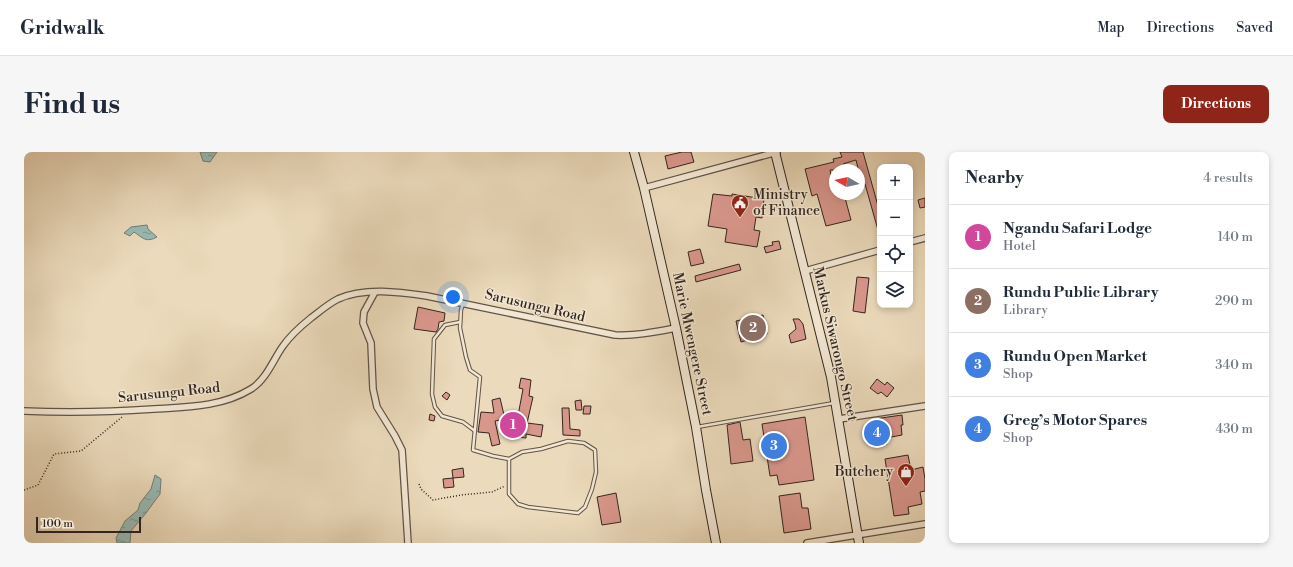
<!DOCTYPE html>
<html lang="en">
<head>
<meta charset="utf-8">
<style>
	body { margin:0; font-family:"Libre Bodoni",serif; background:#f6f6f7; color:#1f2937 }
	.controls { position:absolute; right:12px; top:12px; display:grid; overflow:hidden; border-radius:8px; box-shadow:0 2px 6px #0003 }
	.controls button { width:36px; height:36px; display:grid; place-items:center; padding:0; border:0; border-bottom:1px solid #e0e1e3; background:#fff; color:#1f2937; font:20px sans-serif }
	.compass { position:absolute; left:805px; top:12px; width:36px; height:36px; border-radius:50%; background:#fff; box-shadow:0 2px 6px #0003; rotate:279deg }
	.scale { position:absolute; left:12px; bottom:10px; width:105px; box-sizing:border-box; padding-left:4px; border:2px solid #332620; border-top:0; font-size:11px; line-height:14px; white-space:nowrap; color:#332620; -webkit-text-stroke:3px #f2e7d3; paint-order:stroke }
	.you { position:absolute; left:429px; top:145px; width:14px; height:14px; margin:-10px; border:3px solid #fff; border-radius:50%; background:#1a73e8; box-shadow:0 0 0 6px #1a73e833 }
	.badge { display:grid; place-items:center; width:26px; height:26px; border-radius:50%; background:#8f2418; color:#fff; font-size:13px; font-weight:700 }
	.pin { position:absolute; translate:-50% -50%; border:2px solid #fff; box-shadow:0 1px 4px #0006 }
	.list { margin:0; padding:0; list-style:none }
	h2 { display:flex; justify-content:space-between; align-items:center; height:52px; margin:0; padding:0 16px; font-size:17px }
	h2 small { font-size:13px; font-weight:400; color:#747a83 }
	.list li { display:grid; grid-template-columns:26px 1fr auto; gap:12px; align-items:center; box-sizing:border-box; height:64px; padding:0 16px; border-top:1px solid #e0e1e3 }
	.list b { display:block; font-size:15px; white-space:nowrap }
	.list p { margin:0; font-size:13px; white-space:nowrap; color:#747a83 }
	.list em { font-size:13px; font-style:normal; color:#747a83 }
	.icon { flex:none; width:22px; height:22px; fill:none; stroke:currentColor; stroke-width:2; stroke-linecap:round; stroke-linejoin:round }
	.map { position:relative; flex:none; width:901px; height:391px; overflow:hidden; border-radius:8px }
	header { display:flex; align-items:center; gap:24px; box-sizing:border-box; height:56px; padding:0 20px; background:#fff; border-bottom:1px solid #e0e1e3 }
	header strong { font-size:19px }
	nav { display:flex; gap:22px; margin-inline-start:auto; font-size:14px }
	.intro { display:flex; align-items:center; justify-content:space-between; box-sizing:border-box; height:96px; padding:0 24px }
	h1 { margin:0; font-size:28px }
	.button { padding:10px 18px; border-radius:8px; background:#8f2418; color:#fff; font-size:14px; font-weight:700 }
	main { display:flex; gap:24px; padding:0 24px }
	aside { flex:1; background:#fff; border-radius:8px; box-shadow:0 2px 6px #0003 }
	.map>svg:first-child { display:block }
	.water { fill:url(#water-ripples); stroke:#707f78 }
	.building { fill:#d9978c; stroke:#332620 }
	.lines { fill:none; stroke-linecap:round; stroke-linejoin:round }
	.lane-casing { stroke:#615347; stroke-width:4.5 }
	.street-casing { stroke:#615347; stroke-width:8 }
	.secondary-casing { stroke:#332620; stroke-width:10 }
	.path { stroke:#332620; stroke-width:1.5; stroke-dasharray:1 2; stroke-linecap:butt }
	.lane { stroke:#f2e7d3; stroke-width:2.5 }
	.street { stroke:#f2e7d3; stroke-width:5.5 }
	.secondary { stroke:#f2e7d3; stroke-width:8 }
	.labels { text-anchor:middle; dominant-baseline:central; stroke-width:3; stroke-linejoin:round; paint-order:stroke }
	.poi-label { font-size:14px; fill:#332620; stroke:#f2e7d3; text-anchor:start }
	.street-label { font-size:14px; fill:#332620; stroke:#f2e7d3 }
</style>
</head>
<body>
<header>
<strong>Gridwalk</strong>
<nav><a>Map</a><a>Directions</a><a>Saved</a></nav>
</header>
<div class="intro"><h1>Find us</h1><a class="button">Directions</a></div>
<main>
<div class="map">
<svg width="901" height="391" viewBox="0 0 901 391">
	<defs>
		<pattern id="water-ripples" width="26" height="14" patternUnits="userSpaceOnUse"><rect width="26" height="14" fill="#98bab3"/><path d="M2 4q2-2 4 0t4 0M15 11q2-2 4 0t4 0" fill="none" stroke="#7d9791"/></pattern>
	</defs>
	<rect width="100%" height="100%" fill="#ebdabb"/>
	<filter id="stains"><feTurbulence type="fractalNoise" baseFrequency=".005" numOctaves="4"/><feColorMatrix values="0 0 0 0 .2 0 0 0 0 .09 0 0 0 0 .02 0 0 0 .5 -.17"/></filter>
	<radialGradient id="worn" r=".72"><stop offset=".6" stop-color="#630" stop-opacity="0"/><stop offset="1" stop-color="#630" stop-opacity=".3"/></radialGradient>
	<!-- water -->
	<g class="water">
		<path d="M176,0H193L186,10L179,9Z"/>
		<path d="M123,73L124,77L133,85C122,91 119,86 110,80L106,84L100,81L107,75Z"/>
		<path d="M131,323L137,327L136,342L122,361L107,379L106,391H93L92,386L101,369L114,358L116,351L127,337Z"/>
	</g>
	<!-- building -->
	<g class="building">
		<path d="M658,0H667L670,10L644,17L641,4Z"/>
		<path d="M816,0H839L856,61V78H854L841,32L838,33L832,8L819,12L821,18H806L811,42H820L827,68L802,74L793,42L788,44L781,17L810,10L809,7L818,5Z"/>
		<path d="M689,42L708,44V42L740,47L738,66L732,65L730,78L736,79L733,95L701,90L703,77L684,74Z"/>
		<path d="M901,46V55L896,56L894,48Z"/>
		<path d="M755,89L757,97L742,101L740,95L749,93L748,90Z"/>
		<path d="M676,97L680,111L667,114L664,100Z"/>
		<path d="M715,112L717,118L672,130L671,124Z"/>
		<path d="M833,125L845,126L841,161L829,159Z"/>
		<path d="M394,155L421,161L420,169L415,170L414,177L412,180L390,177Z"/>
		<path d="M739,163L743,182L717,190L712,169Z"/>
		<path d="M769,167H775L779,172L782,187L767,191L765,183L772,177L771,172Z"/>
		<path d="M497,226L507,228L505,244L509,245L503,271L519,273L517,285L502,282V286L492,285L493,269L499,237L495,236Z"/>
		<path d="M853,227L861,233L863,230L870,236L863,245L857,240L854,242L846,236Z"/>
		<path d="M422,240L426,243L423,248L418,244Z"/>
		<path d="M476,246L481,267L471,269L476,292L468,294L465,281L454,280L457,260L470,261L468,248Z"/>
		<path d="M557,248L558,258H552L551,249Z"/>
		<path d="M560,254H567L566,262H559Z"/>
		<path d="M538,256H545L546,277L556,278V284L539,283Z"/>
		<path d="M406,262L411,264L410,269L405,268Z"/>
		<path d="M878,263L879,273H877L878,283L862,286L863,292L856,294L855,287L849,285L848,279L854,276L850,267Z"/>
		<path d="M781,265L790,328L755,333L753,323L746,324L738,272Z"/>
		<path d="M716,270L719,288L726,287L729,309L707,312L703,273Z"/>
		<path d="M884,303L887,318L899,315L901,327V339L896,340L898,352L884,355L885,362L870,364L861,307Z"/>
		<path d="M439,316L440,325L429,326L428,318Z"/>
		<path d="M429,326L430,335L420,336L419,327Z"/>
		<path d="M592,341L597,370L578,373L573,345Z"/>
		<path d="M776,341L778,356H784L787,377L760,381L755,344Z"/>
	</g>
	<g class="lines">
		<defs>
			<g id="lane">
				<path d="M439,152L437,158L436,176L442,205L446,218L456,225L449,298L469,304L485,307L498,300L517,297L544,289L560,291L571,298L572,320L568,337L561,355L554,361L504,355L494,352L485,342V307"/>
				<path d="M436,170L421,173L410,187L408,242L411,255L418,264L439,270L451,279"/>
				<path d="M673,275L810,251"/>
			</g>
			<g id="street">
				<path d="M620,36L753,0"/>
				<path d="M886,90L901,86"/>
				<path d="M781,119L856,98"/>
				<path d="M351,140L340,160L339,171L347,191L349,237L353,255L371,284L378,298L384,391"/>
				<path d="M0,259C43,261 87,260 130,257C162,255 198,255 227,237C242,228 249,208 259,194C266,184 277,174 287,166C295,160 304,152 314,147C340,135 376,140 403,144L591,183C612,184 631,180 652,176"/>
				<path d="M815,267L901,254"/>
				<path d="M783,391L901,372"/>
			</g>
			<g id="secondary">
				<path d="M610,0L620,36L652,176L672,275L682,338L692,391"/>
				<path d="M751,0L807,225L835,391"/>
			</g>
		</defs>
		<!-- lane casing -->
		<use href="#lane" class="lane-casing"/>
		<!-- street casing -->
		<use href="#street" class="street-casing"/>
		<!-- secondary casing -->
		<use href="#secondary" class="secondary-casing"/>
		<!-- path -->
		<g class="path">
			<path d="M395,332L397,337L409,348L437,343L468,340L481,334"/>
			<path d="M0,338L14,333L30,302L57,299L98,265"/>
		</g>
		<!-- lane -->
		<use href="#lane" class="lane"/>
		<!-- street -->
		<use href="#street" class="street"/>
		<!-- secondary -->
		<use href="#secondary" class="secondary"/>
	</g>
	<!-- icons -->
	<defs>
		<symbol id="civic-pin" viewBox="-11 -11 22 30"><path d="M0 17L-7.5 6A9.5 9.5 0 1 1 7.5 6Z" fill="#8f2418" stroke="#f2e7d3"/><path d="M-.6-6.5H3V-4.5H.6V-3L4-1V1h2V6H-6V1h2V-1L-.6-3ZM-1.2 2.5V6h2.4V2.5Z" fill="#fff"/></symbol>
		<symbol id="shop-pin" viewBox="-11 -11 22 30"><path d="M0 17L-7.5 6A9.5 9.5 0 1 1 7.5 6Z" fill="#8f2418" stroke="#f2e7d3"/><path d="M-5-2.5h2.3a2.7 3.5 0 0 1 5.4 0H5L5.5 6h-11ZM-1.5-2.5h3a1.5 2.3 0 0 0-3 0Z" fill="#fff"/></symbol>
	</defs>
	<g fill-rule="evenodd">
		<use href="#civic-pin" x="706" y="41" width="20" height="27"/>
		<use href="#shop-pin" x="872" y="310" width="20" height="27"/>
	</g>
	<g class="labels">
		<!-- poi labels -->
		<g class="poi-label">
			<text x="729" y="43">Ministry<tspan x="729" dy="16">of Finance</tspan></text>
			<text x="869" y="320" text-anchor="end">Butchery</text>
		</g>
		<!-- street labels -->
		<g class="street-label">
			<text transform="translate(511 154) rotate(13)">Sarusungu Road</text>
			<text transform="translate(668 192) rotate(78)">Marie Mwengere Street</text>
			<text transform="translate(811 192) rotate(77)">Markus Siwarongo Street</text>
			<text transform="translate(145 241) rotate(-6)">Sarusungu Road</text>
		</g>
	</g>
	<rect width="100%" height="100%" filter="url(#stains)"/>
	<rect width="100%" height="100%" fill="url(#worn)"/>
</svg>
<div class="controls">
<button>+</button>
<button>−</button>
<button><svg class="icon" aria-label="locate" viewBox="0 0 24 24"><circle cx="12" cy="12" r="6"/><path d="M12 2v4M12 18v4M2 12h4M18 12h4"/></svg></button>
<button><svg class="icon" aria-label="layers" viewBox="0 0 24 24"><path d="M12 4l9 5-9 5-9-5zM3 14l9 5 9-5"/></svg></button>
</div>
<svg class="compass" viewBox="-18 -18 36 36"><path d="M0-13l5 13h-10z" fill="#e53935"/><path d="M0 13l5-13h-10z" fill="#747a83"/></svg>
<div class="scale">100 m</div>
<div class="you"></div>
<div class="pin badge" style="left:489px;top:273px;background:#d1479c">1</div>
<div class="pin badge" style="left:729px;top:176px;background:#8d6e63">2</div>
<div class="pin badge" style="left:750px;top:294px;background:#3f7fe0">3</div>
<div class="pin badge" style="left:853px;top:281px;background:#3f7fe0">4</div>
</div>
<aside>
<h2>Nearby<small>4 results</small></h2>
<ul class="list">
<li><span class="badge" style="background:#d1479c">1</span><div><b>Ngandu Safari Lodge</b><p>Hotel</p></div><em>140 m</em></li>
<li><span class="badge" style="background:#8d6e63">2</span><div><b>Rundu Public Library</b><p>Library</p></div><em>290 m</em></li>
<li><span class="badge" style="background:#3f7fe0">3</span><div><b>Rundu Open Market</b><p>Shop</p></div><em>340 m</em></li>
<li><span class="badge" style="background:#3f7fe0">4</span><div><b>Greg’s Motor Spares</b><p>Shop</p></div><em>430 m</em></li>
</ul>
</aside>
</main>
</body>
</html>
